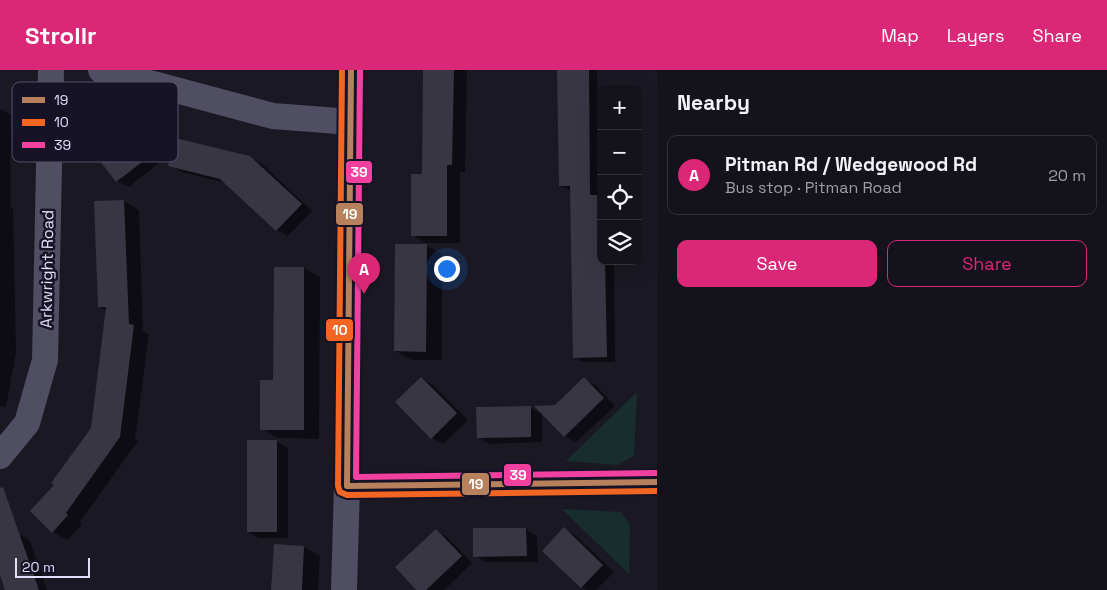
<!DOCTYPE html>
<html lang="en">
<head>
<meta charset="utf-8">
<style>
	body { margin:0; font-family:"Space Grotesk",sans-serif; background:#1d1b23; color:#f1f3f6 }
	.controls { position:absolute; right:15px; top:15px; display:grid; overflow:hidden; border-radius:10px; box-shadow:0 5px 20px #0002 }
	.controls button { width:45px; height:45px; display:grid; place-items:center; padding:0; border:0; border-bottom:1px solid #333239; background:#14121a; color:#f1f3f6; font:25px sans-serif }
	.scale { position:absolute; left:15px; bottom:12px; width:75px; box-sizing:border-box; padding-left:5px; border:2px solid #e1ddfb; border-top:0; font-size:14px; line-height:18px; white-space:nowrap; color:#e1ddfb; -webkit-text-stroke:4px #171327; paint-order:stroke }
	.you { position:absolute; left:446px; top:198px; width:18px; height:18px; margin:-12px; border:4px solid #fff; border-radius:50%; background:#1a73e8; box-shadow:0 0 0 8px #1a73e833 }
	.badge { display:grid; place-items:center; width:32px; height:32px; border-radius:50%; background:#db2777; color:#fff; font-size:16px; font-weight:700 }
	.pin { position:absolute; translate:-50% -41px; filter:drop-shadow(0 1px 2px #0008) }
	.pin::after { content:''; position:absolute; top:26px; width:18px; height:15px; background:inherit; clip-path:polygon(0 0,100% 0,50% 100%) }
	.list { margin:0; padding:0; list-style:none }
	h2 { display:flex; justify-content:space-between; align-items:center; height:65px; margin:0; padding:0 20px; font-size:21px }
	h2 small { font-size:16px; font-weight:400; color:#9d9ea2 }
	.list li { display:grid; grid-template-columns:32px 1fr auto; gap:15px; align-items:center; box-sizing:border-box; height:80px; margin:0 10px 10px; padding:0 10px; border:1px solid #333239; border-radius:10px }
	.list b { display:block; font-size:19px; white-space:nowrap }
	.list p { margin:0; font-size:16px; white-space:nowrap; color:#9d9ea2 }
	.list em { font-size:16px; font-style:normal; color:#9d9ea2 }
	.actions { display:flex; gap:10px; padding:15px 20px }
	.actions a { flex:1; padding:11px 0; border:1px solid #db2777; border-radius:10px; text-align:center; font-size:18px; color:#db2777 }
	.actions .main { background:#db2777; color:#fff }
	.icon { flex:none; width:28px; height:28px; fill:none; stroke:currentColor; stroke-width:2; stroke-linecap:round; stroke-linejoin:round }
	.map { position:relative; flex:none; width:657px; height:520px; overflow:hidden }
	header { display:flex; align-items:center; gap:30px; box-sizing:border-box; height:70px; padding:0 25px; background:#db2777; color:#fff }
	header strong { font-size:24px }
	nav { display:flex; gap:28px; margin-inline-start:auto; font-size:18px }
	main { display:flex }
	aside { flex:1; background:#14121a }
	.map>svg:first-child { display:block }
	.green { fill:#172d2e }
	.shadow { fill:#0007 }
	.building { fill:#393643 }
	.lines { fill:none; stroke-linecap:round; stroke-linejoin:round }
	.minor { stroke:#4f4e62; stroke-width:26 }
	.bus-1-casing { stroke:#171327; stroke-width:10 }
	.bus-2-casing { stroke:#171327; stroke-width:10 }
	.bus-3-casing { stroke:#171327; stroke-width:10 }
	.bus-1 { stroke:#b6815c; stroke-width:6 }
	.bus-2 { stroke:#f26522; stroke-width:6 }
	.bus-3 { stroke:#f240a1; stroke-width:6 }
	.labels { text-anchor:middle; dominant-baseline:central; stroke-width:5; stroke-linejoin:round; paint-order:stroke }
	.street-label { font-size:16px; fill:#e1ddfb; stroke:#171327 }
	.key { fill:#171327; stroke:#545067; stroke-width:1 }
	.key-label { font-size:14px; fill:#e1ddfb }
	.line-badge { stroke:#171327; stroke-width:2 }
	.badge-label { font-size:14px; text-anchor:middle; font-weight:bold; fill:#fff }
</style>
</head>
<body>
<header>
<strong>Strollr</strong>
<nav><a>Map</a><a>Layers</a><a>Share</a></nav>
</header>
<main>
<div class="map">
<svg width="657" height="520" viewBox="0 0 657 520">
	<rect width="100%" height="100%" fill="#1a1822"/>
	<!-- green -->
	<g class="green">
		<path d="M637,322L634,386L618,395L566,391Z"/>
		<path d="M562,439L621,442L630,455L629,504Z"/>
	</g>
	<!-- shadow -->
	<g class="shadow">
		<path d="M425,0H467L465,102H460V173H426L412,165L423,105Z"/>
		<path d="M558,0H597L601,191H614L615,292H583L574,287L571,121L560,116Z"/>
		<path d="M0,39L11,45L13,85L10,86L11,137L13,138L16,282L6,337L0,336Z"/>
		<path d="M135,57L146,63L165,88L129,117L117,111Z"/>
		<path d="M250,87L262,94L312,141L288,166L277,160L227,113L181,102L170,95Z"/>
		<path d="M124,131L139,140L143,261L149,264L135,370L138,371L80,452L82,454L67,470L53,462L100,363L107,241L99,236L95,132Z"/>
		<path d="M426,175L442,184V290H412L396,281Z"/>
		<path d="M275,198H304L320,207L319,369L278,368L262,359L275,312Z"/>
		<path d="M421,308L433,315L468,350L443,374L432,368Z"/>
		<path d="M584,309L595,315L615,336L576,372L565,366L555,336Z"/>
		<path d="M530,337L542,344V372L489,374L478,367Z"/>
		<path d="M277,372L288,378V468H259L248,462Z"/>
		<path d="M474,459H526L537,466L538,492H486L475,486Z"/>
		<path d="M564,459L575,465L614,502L596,520H587L582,517Z"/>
		<path d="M436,460L447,467L472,493L444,520H418Z"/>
		<path d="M19,464L30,471L47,520H7L0,501V471Z"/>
		<path d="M304,477L320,486L318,520H273Z"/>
	</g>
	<!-- building -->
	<g class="building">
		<path d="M423,0H454L452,95H447V166H411V104H422Z"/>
		<path d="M557,0H589L590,125H601V191H605L607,287L573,288L570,116H559Z"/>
		<path d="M134,55L155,82L116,112L96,86Z"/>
		<path d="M175,68L250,86L302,134L276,161L220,109L168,96Z"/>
		<path d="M124,130L129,254L134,255L120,367L66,443L68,445L52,463L30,441L54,415L51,413L91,358L106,237H98L94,131Z"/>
		<path d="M395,174H427L426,282L394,281Z"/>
		<path d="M274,197H304V360H260V310H273Z"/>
		<path d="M421,307L457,343L431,369L395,332Z"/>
		<path d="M584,307L604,328L564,367L534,336L555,335Z"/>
		<path d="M531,336V367L477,368L476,337Z"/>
		<rect x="247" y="370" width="30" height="92"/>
		<path d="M3,417L39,520H5L0,505V418Z"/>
		<path d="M564,457L603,495L581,518L542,481Z"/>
		<path d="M473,458H526L527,486L473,487Z"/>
		<path d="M436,459L462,486L426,520H416L395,497Z"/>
		<path d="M274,474L304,476L302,520H271Z"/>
	</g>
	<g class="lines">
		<!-- minor -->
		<g class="minor">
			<path d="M101,0L273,46L351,52"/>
			<path d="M0,386L27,353L45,290L51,0"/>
			<path d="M347,416L657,412"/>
			<path d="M344,520L347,416L351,0"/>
		</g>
		<defs>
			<path id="bus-1" d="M351,0L347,416L657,412"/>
			<path id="bus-2" d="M342,0L338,416L340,422L347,425L657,421"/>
			<path id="bus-3" d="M360,0L356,407L657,403"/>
		</defs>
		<!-- bus-1 casing -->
		<use href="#bus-1" class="bus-1-casing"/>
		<!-- bus-2 casing -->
		<use href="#bus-2" class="bus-2-casing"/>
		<!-- bus-3 casing -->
		<use href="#bus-3" class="bus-3-casing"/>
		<!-- bus-1 -->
		<use href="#bus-1" class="bus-1"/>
		<!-- bus-2 -->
		<use href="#bus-2" class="bus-2"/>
		<!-- bus-3 -->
		<use href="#bus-3" class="bus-3"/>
	</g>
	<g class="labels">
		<!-- street labels -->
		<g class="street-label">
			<text transform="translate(47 199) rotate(-89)">Arkwright Road</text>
		</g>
	</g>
	<!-- legend -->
	<rect x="12" y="12" width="166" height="80" rx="8" class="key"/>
	<rect x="22" y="27" width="23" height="6" fill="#b6815c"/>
	<rect x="22" y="49" width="23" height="7" fill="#f26522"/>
	<rect x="22" y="72" width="23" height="6" fill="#f240a1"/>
	<g class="key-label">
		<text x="54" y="35">19</text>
		<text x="54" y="57">10</text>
		<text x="54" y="80">39</text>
	</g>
	<g class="line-badge">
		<rect x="345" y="90" width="28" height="24" rx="5" fill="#f240a1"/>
		<rect x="335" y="132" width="29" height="24" rx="5" fill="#b6815c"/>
		<rect x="325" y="248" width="29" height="24" rx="5" fill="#f26522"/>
		<rect x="503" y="393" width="29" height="24" rx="5" fill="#f240a1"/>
		<rect x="461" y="402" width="29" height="24" rx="5" fill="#b6815c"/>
	</g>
	<g class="badge-label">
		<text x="359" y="107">39</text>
		<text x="350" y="149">19</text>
		<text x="340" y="265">10</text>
		<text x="518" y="410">39</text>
		<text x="476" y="419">19</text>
	</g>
</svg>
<div class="controls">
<button>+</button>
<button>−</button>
<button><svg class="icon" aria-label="locate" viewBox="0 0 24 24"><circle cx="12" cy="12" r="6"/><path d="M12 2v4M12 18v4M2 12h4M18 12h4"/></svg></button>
<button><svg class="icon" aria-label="layers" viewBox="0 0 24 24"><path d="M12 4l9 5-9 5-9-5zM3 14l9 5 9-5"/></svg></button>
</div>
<div class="scale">20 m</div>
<div class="you"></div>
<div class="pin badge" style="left:364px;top:224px">A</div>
</div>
<aside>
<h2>Nearby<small></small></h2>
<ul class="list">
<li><span class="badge">A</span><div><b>Pitman Rd / Wedgewood Rd</b><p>Bus stop · Pitman Road</p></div><em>20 m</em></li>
</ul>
<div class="actions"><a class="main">Save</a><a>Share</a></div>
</aside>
</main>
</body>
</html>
